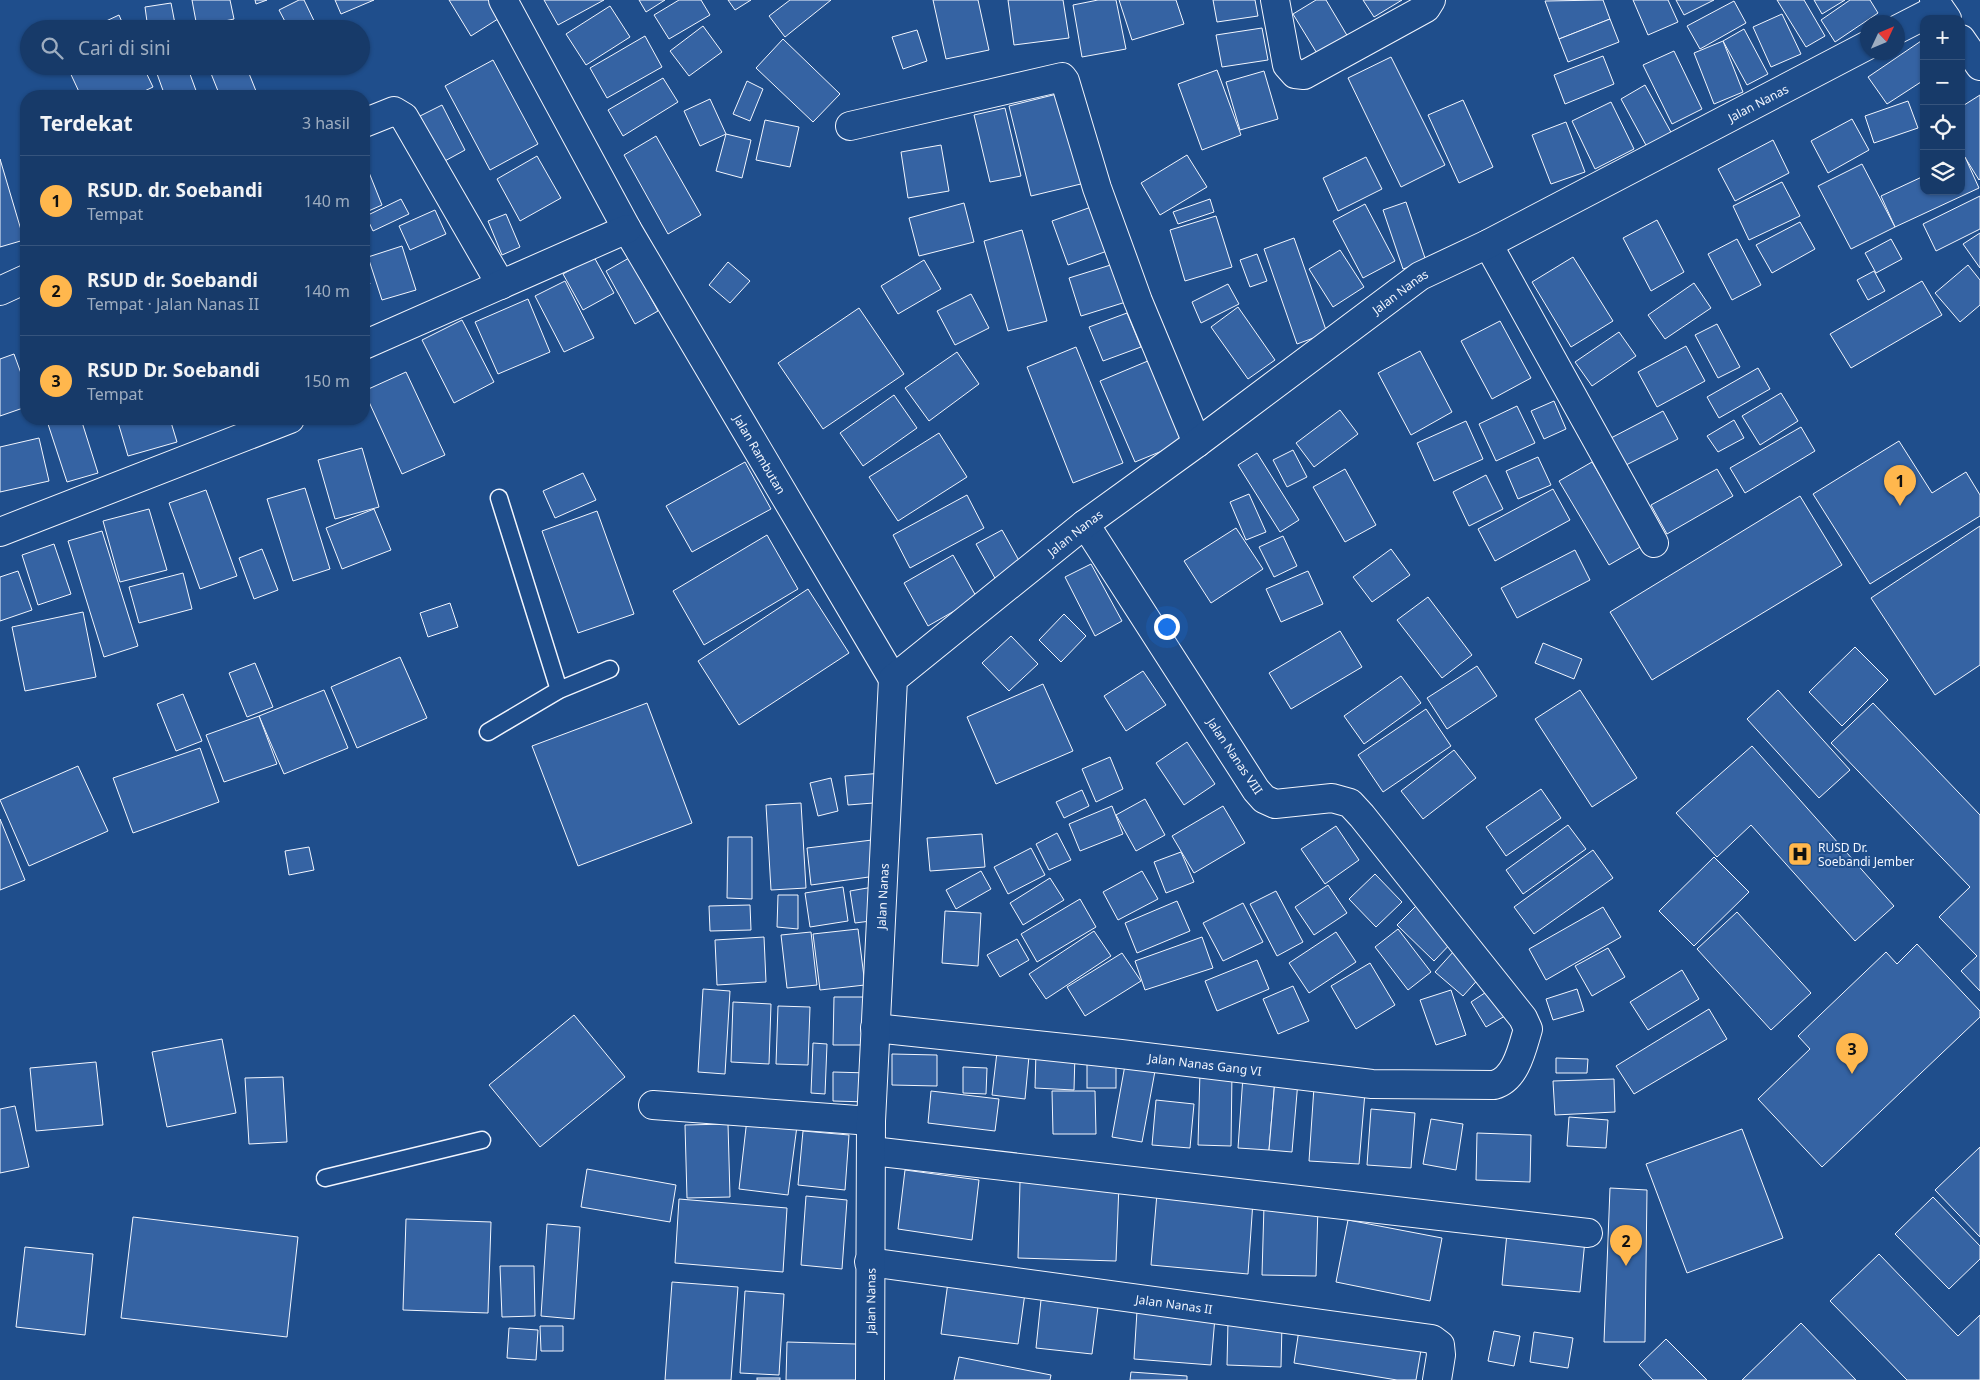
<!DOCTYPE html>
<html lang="id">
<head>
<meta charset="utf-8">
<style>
	body { margin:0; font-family:"Noto Sans",sans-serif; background:#20416f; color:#f1f3f6 }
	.controls { position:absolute; right:15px; top:15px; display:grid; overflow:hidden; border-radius:10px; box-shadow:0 1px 4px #0004 }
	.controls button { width:45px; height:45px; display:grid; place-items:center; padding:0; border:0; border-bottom:1px solid #36547d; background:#173a69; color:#f1f3f6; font:25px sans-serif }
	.compass { position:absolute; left:1860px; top:15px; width:45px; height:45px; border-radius:50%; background:#173a69; box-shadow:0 1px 4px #0004; rotate:46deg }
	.you { position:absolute; left:1166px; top:626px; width:18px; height:18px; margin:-12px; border:4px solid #fff; border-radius:50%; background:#1a73e8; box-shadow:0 0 0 8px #1a73e833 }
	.badge { display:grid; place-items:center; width:32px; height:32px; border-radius:50%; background:#ffb74d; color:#111; font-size:16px; font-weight:700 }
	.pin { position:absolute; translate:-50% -41px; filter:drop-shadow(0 1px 2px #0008) }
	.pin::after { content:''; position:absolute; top:26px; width:18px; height:15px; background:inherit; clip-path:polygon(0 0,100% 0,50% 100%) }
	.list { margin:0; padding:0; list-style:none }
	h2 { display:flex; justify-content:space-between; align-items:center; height:65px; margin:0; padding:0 20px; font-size:21px }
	h2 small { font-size:16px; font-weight:400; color:#9eadc0 }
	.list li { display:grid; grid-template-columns:32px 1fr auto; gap:15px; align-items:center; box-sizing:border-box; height:90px; padding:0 20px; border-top:1px solid #36547d }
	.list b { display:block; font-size:19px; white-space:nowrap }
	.list p { margin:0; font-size:16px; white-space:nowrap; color:#9eadc0 }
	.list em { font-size:16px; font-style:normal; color:#9eadc0 }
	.icon { flex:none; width:28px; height:28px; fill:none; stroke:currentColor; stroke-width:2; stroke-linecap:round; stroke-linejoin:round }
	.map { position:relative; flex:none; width:1980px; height:1380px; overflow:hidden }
	.search { position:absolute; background:#173a69; box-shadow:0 1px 4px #0004; left:20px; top:20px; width:350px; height:55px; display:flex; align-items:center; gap:12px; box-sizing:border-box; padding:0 18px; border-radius:28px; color:#9eadc0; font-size:19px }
	.panel { position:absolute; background:#173a69; box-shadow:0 1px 4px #0004; left:20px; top:90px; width:350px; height:335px; border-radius:20px }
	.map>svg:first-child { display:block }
	.building { fill:#3563a3; stroke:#f2f6ff }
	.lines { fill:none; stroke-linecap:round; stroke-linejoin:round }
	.service-casing { stroke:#f2f6ff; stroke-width:19 }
	.minor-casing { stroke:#f2f6ff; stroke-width:30 }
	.secondary-casing { stroke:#f2f6ff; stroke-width:30 }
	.service { stroke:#1f4e8c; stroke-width:16 }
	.minor { stroke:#1f4e8c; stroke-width:28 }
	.secondary { stroke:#1f4e8c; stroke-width:28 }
	.labels { text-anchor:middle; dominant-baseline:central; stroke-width:4; stroke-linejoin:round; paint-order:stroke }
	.street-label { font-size:12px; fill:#f2f6ff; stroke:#1f4e8c }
	.poi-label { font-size:12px; fill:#f2f6ff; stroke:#1f4e8c; text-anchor:start }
</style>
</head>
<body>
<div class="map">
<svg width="1980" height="1380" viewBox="0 0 1980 1380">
	<rect width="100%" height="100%" fill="#1f4e8c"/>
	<!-- building -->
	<g class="building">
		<path d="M192,0H230L234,19L197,27Z"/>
		<path d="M255,0H267L256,4Z"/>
		<path d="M299,0H304L318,29H289L279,10Z"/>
		<path d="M335,0H374L341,14Z"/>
		<path d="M449,0H491L501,17L471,36Z"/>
		<path d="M544,0H604L558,25Z"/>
		<path d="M639,0H665L646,12Z"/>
		<path d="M679,0H701L710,15L669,39L654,15Z"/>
		<path d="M728,0H751L735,10Z"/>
		<path d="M790,0H831L785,37L769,16Z"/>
		<path d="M933,0H978L989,50L946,59Z"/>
		<path d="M1008,0H1063L1069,38L1014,45Z"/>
		<path d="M1098,0H1116L1126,49L1082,57L1073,5Z"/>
		<path d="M1119,0H1176L1184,24L1132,40Z"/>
		<path d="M1213,0H1255L1258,16L1217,22Z"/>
		<path d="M1316,0H1326L1348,37L1318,55L1293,14Z"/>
		<path d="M1363,0H1402L1374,17Z"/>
		<path d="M1603,0L1610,19L1559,39L1545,1Z"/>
		<path d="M1633,0H1668L1678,22L1648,35Z"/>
		<path d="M1676,0H1714L1684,15Z"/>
		<path d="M1777,0H1804L1825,36L1806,47Z"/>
		<path d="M1814,0H1845L1822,14Z"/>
		<path d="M1850,0H1870L1878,13L1835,42L1821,20Z"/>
		<path d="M1734,1L1746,23L1700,49L1687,26Z"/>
		<path d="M171,3L176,29H148L145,7Z"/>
		<path d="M610,6L630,37L586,65L566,34Z"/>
		<path d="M1782,14L1801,54L1771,67L1753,27Z"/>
		<path d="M119,15L125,29H89Z"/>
		<path d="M1610,19L1619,42L1568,62L1559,39Z"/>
		<path d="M703,26L722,52L689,76L670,51Z"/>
		<path d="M1262,28L1268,60L1222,67L1216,35Z"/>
		<path d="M1744,29L1768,74L1747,85L1723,41Z"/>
		<path d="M917,30L927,61L903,69L892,37Z"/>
		<path d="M645,36L662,67L607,98L590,68Z"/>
		<path d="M783,39L840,94L813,122L756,68Z"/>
		<path d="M1924,39V80L1887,104L1868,77Z"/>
		<path d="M1723,41L1743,92L1714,104L1694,53Z"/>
		<path d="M1674,51L1702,109L1672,124L1643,65Z"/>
		<path d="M1603,56L1614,84L1565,104L1554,75Z"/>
		<path d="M1391,57L1445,165L1401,187L1348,78Z"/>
		<path d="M493,60L538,144L490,170L445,86Z"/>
		<path d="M67,66H143L153,87L134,96H81Z"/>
		<path d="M169,66H187L198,96H165L156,71Z"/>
		<path d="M208,66H246L258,96H220Z"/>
		<path d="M1217,70L1241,135L1202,150L1178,84Z"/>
		<path d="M1264,71L1278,119L1240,130L1226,82Z"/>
		<path d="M663,78L678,102L623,136L608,110Z"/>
		<path d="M747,81L763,89L750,121L733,114Z"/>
		<path d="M1645,85L1672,134L1647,147L1621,99Z"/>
		<path d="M1061,93L1085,183L1031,196L1009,106Z"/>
		<path d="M1980,95V179L1979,180L1961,151V107Z"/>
		<path d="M710,99L726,134L700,146L684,111Z"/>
		<path d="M1463,100L1493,167L1459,183L1428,115Z"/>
		<path d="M1908,101L1918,128L1874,143L1865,116Z"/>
		<path d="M1611,102L1634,149L1595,169L1572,121Z"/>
		<path d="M442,105L465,150L443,162L420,116Z"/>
		<path d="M1005,108L1021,176L990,182L974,115Z"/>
		<path d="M1852,119L1869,150L1828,173L1811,141Z"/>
		<path d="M765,120L799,127L790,167L756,160Z"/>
		<path d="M1566,122L1585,172L1551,184L1532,135Z"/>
		<path d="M726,134L751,140L742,178L716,171Z"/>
		<path d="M656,136L701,215L668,234L624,155Z"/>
		<path d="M1773,140L1789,173L1735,201L1718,169Z"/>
		<path d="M941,145L949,191L908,198L901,152Z"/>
		<path d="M1187,155L1207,187L1160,215L1141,183Z"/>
		<path d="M537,156L561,198L520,221L497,179Z"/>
		<path d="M1366,157L1382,189L1338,211L1323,178Z"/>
		<path d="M1965,157L1979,188L1895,227L1881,196L1924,176V191H1961V159Z"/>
		<path d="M0,159L24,240L0,247Z"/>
		<path d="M1862,164L1895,227L1851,249L1818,186Z"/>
		<path d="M366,165L382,205L364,213V166Z"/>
		<path d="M1782,182L1800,216L1749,240L1733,206Z"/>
		<path d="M1980,196V229L1936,251L1923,224Z"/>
		<path d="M401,199L409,214L373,231L366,216Z"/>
		<path d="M1210,199L1214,212L1178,224L1173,212Z"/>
		<path d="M1406,202L1426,261L1403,269L1383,210Z"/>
		<path d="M964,203L974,242L919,256L909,218Z"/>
		<path d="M1365,204L1395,261L1363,278L1333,221Z"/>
		<path d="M1094,206L1110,250L1068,265L1052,221Z"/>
		<path d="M435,210L446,234L410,250L399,226Z"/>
		<path d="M506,214L520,247L502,255L488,221Z"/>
		<path d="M1216,216L1232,267L1185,281L1170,230Z"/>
		<path d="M1657,220L1684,272L1651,291L1623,238Z"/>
		<path d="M1800,222L1815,249L1772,273L1756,245Z"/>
		<path d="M1022,230L1047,321L1008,331L984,241Z"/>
		<path d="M1980,233V268L1963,244Z"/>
		<path d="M1294,238L1327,333L1297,344L1264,249Z"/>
		<path d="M1737,239L1761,285L1732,300L1708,254Z"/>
		<path d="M1891,239L1902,259L1876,273L1865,253Z"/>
		<path d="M402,246L416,290L382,300L368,257Z"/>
		<path d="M1340,250L1364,287L1333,307L1309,269Z"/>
		<path d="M1257,254L1267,281L1250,287L1240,260Z"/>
		<path d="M594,257L614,293L583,310L563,274Z"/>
		<path d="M1573,257L1613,321L1571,347L1532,282Z"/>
		<path d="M629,258L658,311L635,324L606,271Z"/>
		<path d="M924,260L941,289L898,314L881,286Z"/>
		<path d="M728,262L750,281L730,303L709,285Z"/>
		<path d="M1117,263L1129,301L1081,316L1069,278Z"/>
		<path d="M364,265L370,284L364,286Z"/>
		<path d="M1968,265L1980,280V305L1960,322L1935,293Z"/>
		<path d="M1874,271L1885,291L1868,300L1857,280Z"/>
		<path d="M565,281L594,338L564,352L535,296Z"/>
		<path d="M1922,281L1942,315L1851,368L1830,334Z"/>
		<path d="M1694,283L1711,308L1665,339L1648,315Z"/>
		<path d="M1228,284L1239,304L1201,323L1192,302Z"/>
		<path d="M971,294L989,328L955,345L937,311Z"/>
		<path d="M528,299L550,352L498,374L475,322Z"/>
		<path d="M1238,307L1275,360L1248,379L1211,327Z"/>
		<path d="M859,308L904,374L823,429L778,363Z"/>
		<path d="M1127,313L1141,347L1103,361L1089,327Z"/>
		<path d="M462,320L494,382L454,403L422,340Z"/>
		<path d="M1500,321L1531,378L1492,399L1461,341Z"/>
		<path d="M1717,324L1740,367L1718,378L1695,335Z"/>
		<path d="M1619,332L1636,356L1592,386L1575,362Z"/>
		<path d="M1686,346L1705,381L1657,407L1638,372Z"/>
		<path d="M1076,347L1123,463L1073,483L1027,367Z"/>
		<path d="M1420,351L1452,412L1411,435L1378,373Z"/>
		<path d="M957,352L979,384L929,421L905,388Z"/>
		<path d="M14,354L26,387V407L0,416V359Z"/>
		<path d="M1155,358L1189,440L1135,462L1100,381Z"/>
		<path d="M1758,368L1770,389L1719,418L1707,397Z"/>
		<path d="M406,372L445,455L402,474L364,391Z"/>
		<path d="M1781,393L1798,421L1760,445L1742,416Z"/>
		<path d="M894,395L917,428L863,466L840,433Z"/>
		<path d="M1554,401L1566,429L1544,439L1531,411Z"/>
		<path d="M1517,406L1535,443L1496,461L1479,424Z"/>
		<path d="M1340,410L1358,434L1314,467L1296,443Z"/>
		<path d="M1663,411L1678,439L1624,466L1609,439Z"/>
		<path d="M54,419H81L98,473L67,482L47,421Z"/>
		<path d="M117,419H170L177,442L128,456Z"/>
		<path d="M1734,420L1744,438L1718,452L1707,436Z"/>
		<path d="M1466,421L1483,459L1434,481L1417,443Z"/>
		<path d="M1801,427L1815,451L1745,493L1730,468Z"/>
		<path d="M939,433L967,477L898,521L869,477Z"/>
		<path d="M39,438L49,481L0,492V447Z"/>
		<path d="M1899,441L1932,493L1966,472L1980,495V516L1870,584L1813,494Z"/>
		<path d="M362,448L379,507L335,519L318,460Z"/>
		<path d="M1293,450L1307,477L1287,487L1273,460Z"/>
		<path d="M1257,453L1299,520L1280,532L1238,465Z"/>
		<path d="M1538,457L1551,485L1518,499L1506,471Z"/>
		<path d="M745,462L771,509L692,552L666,506Z"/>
		<path d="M1592,462L1642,546L1609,565L1559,481Z"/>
		<path d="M1345,469L1376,525L1345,542L1313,487Z"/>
		<path d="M1717,469L1733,496L1667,534L1651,505Z"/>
		<path d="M583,473L596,500L555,518L543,491Z"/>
		<path d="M1486,475L1503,509L1469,526L1453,492Z"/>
		<path d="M305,488L330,569L293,581L267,499Z"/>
		<path d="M1553,489L1570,520L1495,561L1478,529Z"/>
		<path d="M206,490L237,576L200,589L169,503Z"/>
		<path d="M1249,494L1266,532L1246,540L1230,502Z"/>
		<path d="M967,495L984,528L910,568L893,535Z"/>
		<path d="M1800,496L1842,565L1652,680L1610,612Z"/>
		<path d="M149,509L167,570L120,582L103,521Z"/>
		<path d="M374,509L391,550L342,569L326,528Z"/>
		<path d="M597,511L634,614L578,633L542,531Z"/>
		<path d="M1980,526V665L1935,695L1871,598Z"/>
		<path d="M1236,528L1263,569L1211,603L1184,561Z"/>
		<path d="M1002,530L1022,566L996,580L976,544Z"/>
		<path d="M102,531L138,646L104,657L68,541Z"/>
		<path d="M767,535L798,589L704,645L673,591Z"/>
		<path d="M1283,536L1297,566L1274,577L1259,547Z"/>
		<path d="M54,544L71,594L38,605L22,555Z"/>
		<path d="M262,549L278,590L254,599L239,558Z"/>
		<path d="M1391,549L1410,575L1372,602L1353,577Z"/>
		<path d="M1575,550L1590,580L1517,618L1501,588Z"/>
		<path d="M953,555L977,598L928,626L904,583Z"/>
		<path d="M1091,564L1122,621L1095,636L1065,577Z"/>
		<path d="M18,571L32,610L0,621V577Z"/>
		<path d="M1308,571L1323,604L1281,622L1266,589Z"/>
		<path d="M183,573L192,609L139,623L129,587Z"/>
		<path d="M808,589L849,653L739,725L698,661Z"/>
		<path d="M1428,597L1472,655L1442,678L1397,620Z"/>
		<path d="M450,603L458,627L428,637L420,613Z"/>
		<path d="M83,612L96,677L25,691L12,627Z"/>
		<path d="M1064,614L1086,636L1061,662L1039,640Z"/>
		<path d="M1340,631L1362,667L1291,709L1269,673Z"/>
		<path d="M1011,636L1038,664L1009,691L982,663Z"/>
		<path d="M1543,643L1582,659L1574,679L1535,663Z"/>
		<path d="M1855,647L1888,680L1842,726L1809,692Z"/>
		<path d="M400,657L427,718L357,748L331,687Z"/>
		<path d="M255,663L273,707L247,717L229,673Z"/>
		<path d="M1477,666L1497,696L1447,729L1427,698Z"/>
		<path d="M1143,671L1166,705L1126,731L1104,696Z"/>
		<path d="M1401,676L1421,703L1364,744L1344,716Z"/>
		<path d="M1043,684L1073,751L996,784L967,717Z"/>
		<path d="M324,690L348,748L284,774L259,716Z"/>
		<path d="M1580,690L1637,778L1592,807L1535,719Z"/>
		<path d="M1778,690L1850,770L1819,798L1747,719Z"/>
		<path d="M183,694L202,741L176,751L157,704Z"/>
		<path d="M647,703L692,823L578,866L532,746Z"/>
		<path d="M1873,703L1980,815V991L1961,971L1977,956L1939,917L1970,887L1831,743Z"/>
		<path d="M1426,709L1451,746L1383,792L1358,755Z"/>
		<path d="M259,716L277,764L224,782L206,735Z"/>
		<path d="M1187,742L1215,784L1184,805L1156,763Z"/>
		<path d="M1752,746L1894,906L1855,941L1751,825L1717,857L1676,813Z"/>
		<path d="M200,748L219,802L133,833L113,778Z"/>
		<path d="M1454,750L1476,778L1423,819L1401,791Z"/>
		<path d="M1110,757L1123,789L1096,802L1082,769Z"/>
		<path d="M78,766L108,831L29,866L0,800Z"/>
		<path d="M883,773L886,802L848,805L845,776Z"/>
		<path d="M831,778L838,811L818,816L810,783Z"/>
		<path d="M1541,789L1561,818L1506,856L1486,827Z"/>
		<path d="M1082,790L1089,806L1064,818L1056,802Z"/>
		<path d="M1145,799L1165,835L1136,851L1116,815Z"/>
		<path d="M801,803L806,888L771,890L766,805Z"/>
		<path d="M1112,806L1123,834L1080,851L1069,824Z"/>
		<path d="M1223,806L1245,843L1194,873L1172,836Z"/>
		<path d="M0,819L25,880L0,890Z"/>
		<path d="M1568,825L1586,849L1523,894L1506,870Z"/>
		<path d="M1336,826L1359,860L1325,884L1301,849Z"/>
		<path d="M1057,833L1071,860L1049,870L1036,844Z"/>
		<path d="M982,834L985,867L930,871L927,838Z"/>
		<path d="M728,837H752V899L727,898Z"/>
		<path d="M872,840L876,876L811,885L807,848Z"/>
		<path d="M309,847L314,870L289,875L285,851Z"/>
		<path d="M1031,848L1045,875L1008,894L994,867Z"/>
		<path d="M1593,850L1613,878L1534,934L1514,907Z"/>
		<path d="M1181,852L1194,882L1166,893L1154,862Z"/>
		<path d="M1714,857L1749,892L1694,946L1659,911Z"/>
		<path d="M981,871L991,889L956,909L946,890Z"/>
		<path d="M1142,871L1158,899L1118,920L1103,892Z"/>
		<path d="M1375,874L1402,902L1376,927L1349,899Z"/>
		<path d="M1050,878L1064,900L1023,925L1010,903Z"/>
		<path d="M1328,885L1347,913L1314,935L1295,907Z"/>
		<path d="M843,887L848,921L810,927L805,893Z"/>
		<path d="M873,887L878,920L855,923L850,891Z"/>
		<path d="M1276,891L1303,942L1277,956L1250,904Z"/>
		<path d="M778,895H798V929L777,927Z"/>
		<path d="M1080,899L1096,927L1037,962L1021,934Z"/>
		<path d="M1177,901L1190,931L1137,953L1125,923Z"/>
		<path d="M1243,903L1263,942L1223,961L1203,923Z"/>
		<path d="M1419,903L1455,939L1434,961L1397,925Z"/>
		<path d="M750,905L751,930L710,931L709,906Z"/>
		<path d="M1603,907L1621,937L1546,980L1529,949Z"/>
		<path d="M945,911L981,913L978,966L942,963Z"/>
		<path d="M1737,912L1811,993L1771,1030L1697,949Z"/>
		<path d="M858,929L865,985L820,990L813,934Z"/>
		<path d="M1398,929L1431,972L1408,990L1375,947Z"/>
		<path d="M1094,931L1111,956L1046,999L1029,974Z"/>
		<path d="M811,932L817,985L787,988L781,935Z"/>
		<path d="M1336,932L1356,962L1309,993L1289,963Z"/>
		<path d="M764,937L766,982L717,985L715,940Z"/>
		<path d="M1202,937L1213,968L1145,990L1135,961Z"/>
		<path d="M1017,939L1029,960L1000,977L987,955Z"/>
		<path d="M1917,944L1980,1011V1017L1822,1167L1758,1099L1810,1049L1798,1036L1886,952L1897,964Z"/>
		<path d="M1608,948L1625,977L1592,996L1575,966Z"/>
		<path d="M1454,951L1482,975L1463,996L1435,972Z"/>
		<path d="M1122,953L1141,981L1085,1016L1067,987Z"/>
		<path d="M1257,960L1269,989L1217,1011L1205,981Z"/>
		<path d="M1370,963L1395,1005L1356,1029L1331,986Z"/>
		<path d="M1682,970L1699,999L1648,1030L1630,1002Z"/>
		<path d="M1293,986L1309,1021L1278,1034L1263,999Z"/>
		<path d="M1494,987L1510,1013L1486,1027L1471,1002Z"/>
		<path d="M703,989L730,991L725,1074L698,1072Z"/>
		<path d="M1577,989L1584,1011L1553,1020L1546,999Z"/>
		<path d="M1451,990L1466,1035L1436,1045L1420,1000Z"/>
		<path d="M834,997H871L870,1045H833Z"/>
		<path d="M733,1002L771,1004L769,1064L731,1062Z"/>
		<path d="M778,1006L810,1007L808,1065L776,1064Z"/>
		<path d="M1709,1009L1727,1039L1634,1094L1616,1066Z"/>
		<path d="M574,1015L625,1077L540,1147L489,1085Z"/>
		<path d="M222,1039L236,1113L167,1127L152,1052Z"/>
		<path d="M813,1043L827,1044L825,1094L811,1093Z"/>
		<path d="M1036,1051L1075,1053L1074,1090L1035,1088Z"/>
		<path d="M997,1052L1029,1056L1025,1099L992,1095Z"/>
		<path d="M892,1054L937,1055V1086L892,1085Z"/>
		<path d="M1556,1058L1588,1059L1587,1073H1556Z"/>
		<rect x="1087" y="1060" width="29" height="28"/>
		<path d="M96,1062L103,1125L36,1131L30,1068Z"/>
		<path d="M1125,1065L1155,1071L1142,1142L1112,1137Z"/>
		<path d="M963,1067L987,1068L986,1094L963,1093Z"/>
		<path d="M1200,1071L1232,1072L1231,1146L1198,1145Z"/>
		<path d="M833,1072L869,1073L868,1102L833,1101Z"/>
		<path d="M1243,1076L1275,1079L1269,1150L1238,1148Z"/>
		<path d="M283,1077L287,1142L249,1144L245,1078Z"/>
		<path d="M1275,1079L1298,1081L1292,1152L1269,1150Z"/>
		<path d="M1614,1079L1615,1112L1555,1115L1553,1081Z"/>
		<path d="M1314,1087L1365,1092L1359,1164L1309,1161Z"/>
		<path d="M931,1091L999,1099L995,1131L928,1123Z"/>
		<path d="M1052,1091H1095L1096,1134H1053Z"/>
		<path d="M1156,1100L1194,1104L1190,1148L1152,1145Z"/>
		<path d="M15,1106L29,1167L0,1173V1109Z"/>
		<path d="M1371,1109L1415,1113L1411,1168L1367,1165Z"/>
		<path d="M1569,1117L1608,1120L1606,1148L1567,1146Z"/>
		<path d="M747,1119L797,1126L788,1195L739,1189Z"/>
		<path d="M1431,1119L1463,1124L1456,1170L1423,1164Z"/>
		<path d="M728,1124L730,1197L687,1198L685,1125Z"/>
		<path d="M1742,1129L1783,1238L1687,1273L1646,1164Z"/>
		<path d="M803,1131L849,1135L845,1190L798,1185Z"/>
		<path d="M1477,1133L1531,1135L1530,1182L1476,1180Z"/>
		<path d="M1980,1147V1237L1935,1190Z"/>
		<path d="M587,1169L676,1185L670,1222L581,1207Z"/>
		<path d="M905,1170L979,1180L972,1240L898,1229Z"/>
		<path d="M1020,1182L1119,1184L1116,1261L1018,1258Z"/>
		<path d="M1610,1188L1647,1190L1645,1342H1604Z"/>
		<path d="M1157,1193L1253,1201L1248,1274L1151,1265Z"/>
		<path d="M806,1196L847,1200L842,1269L801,1265Z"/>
		<path d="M1933,1197L1980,1246V1259L1949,1289L1895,1234Z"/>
		<path d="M679,1199L787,1208L783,1272L675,1263Z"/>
		<path d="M1264,1205L1318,1206L1316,1276L1262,1275Z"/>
		<path d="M133,1217L298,1237L287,1337L121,1318Z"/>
		<path d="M406,1219L491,1222L488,1313L403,1310Z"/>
		<path d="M1348,1220L1442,1238L1430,1301L1336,1282Z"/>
		<path d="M547,1224L580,1227L574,1319L541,1316Z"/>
		<path d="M1507,1233L1585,1240L1580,1292L1502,1285Z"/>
		<path d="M25,1247L93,1254L85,1335L16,1327Z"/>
		<path d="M1879,1254L1958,1336L1980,1315V1380H1907L1830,1301Z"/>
		<path d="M500,1266H534L535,1316L502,1317Z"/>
		<path d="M672,1282L738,1287L731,1380H665Z"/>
		<path d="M948,1282L1025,1293L1018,1344L941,1334Z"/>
		<path d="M745,1291L784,1294L779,1375L740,1373Z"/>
		<path d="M1041,1300L1098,1307L1092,1354L1036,1348Z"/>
		<path d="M1137,1311L1215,1317L1211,1365L1134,1359Z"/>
		<path d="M1228,1321L1282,1323L1281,1367L1227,1365Z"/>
		<path d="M1300,1323L1422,1344L1416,1380H1397L1294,1363Z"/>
		<path d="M1801,1323L1856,1380H1742Z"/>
		<path d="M540,1326H563V1351H541Z"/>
		<path d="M509,1328L538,1330L536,1360L507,1358Z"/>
		<path d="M1494,1331L1520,1336L1514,1366L1488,1361Z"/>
		<path d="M1534,1332L1573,1338L1568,1368L1530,1362Z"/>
		<path d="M1666,1339L1707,1380H1653L1639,1365Z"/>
		<path d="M787,1342L856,1344V1380H786Z"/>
		<path d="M959,1357L1051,1375L1050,1380H954Z"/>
		<path d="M1131,1372L1187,1376V1380H1130Z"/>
		<rect x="757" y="1378" width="23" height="2"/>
	</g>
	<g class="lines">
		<defs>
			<g id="service">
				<path d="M499,498L559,690"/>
				<path d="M488,732L559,690L610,669"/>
				<path d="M325,1178L482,1140"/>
			</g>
			<g id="minor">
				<path id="s1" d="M503,0L627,229L893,679"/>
				<path d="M1275,0L1287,65L1295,74L1304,75L1426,8L1431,0"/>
				<path d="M1898,29L1939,8"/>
				<path d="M364,123L394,111L404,117L501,285"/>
				<path d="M850,126L1062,77L1065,81L1097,188L1138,301L1197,443"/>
				<path d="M1488,244L1654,543"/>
				<path d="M0,291L26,279"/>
				<path d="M364,345L627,229"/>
				<path d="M0,532L290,419"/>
				<path id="s2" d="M875,1028L1121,1054L1372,1084L1494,1085C1516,1079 1522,1049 1528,1029L1523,1018L1362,816L1350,803L1332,798L1275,804L1264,799L1256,790L1085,524"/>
				<path d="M653,1105L871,1121"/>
				<path d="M872,1151L1588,1233"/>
				<path id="s3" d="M869,1262L1432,1339L1440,1345L1441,1355L1437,1380"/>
				<path id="s4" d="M870,1380L871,1121L893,679L1085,524L1197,443L1420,276L1488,244L1868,45"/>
			</g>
			<g id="secondary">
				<path d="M1934,0L1947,19"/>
				<path d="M1961,39L1980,66"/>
			</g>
		</defs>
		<!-- service casing -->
		<use href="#service" class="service-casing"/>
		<!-- minor casing -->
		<use href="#minor" class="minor-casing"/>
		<!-- secondary casing -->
		<use href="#secondary" class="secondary-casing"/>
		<!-- service -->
		<use href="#service" class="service"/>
		<!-- minor -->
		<use href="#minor" class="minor"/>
		<!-- secondary -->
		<use href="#secondary" class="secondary"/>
	</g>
	<!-- icons -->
	<defs>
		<symbol id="hospital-square" viewBox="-11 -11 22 22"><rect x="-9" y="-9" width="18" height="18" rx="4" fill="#ffb74d" stroke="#1f4e8c"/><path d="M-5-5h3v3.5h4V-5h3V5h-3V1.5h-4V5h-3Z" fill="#111"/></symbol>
	</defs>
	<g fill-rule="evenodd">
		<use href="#hospital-square" x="1786" y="840" width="28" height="28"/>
	</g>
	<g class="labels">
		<!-- street labels -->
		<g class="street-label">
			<text stroke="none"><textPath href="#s4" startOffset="1745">Jalan Nanas</textPath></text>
			<text stroke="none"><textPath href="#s4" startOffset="1340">Jalan Nanas</textPath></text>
			<text stroke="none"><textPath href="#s1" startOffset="522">Jalan Rambutan</textPath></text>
			<text stroke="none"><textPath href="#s4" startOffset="935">Jalan Nanas</textPath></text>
			<text transform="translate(1235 756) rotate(56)">Jalan Nanas VIII</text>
			<text stroke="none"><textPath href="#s4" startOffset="484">Jalan Nanas</textPath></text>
			<text stroke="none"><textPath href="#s2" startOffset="332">Jalan Nanas Gang VI</textPath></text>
			<text stroke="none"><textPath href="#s4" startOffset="79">Jalan Nanas</textPath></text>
			<text stroke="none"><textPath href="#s3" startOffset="308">Jalan Nanas II</textPath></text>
		</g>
		<!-- poi labels -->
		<g class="poi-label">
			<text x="1818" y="847">RUSD Dr.<tspan x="1818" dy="14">Soebandi Jember</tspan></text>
		</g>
	</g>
</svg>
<div class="controls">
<button>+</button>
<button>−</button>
<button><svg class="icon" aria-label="locate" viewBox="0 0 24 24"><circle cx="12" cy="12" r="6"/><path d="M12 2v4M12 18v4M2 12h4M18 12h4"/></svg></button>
<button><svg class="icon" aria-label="layers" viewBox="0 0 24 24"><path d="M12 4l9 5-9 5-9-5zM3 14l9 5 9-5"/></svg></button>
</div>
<svg class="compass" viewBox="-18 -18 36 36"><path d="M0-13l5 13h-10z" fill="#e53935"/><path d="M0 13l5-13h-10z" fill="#9eadc0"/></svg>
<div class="you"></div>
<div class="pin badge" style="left:1900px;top:506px">1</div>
<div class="pin badge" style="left:1626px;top:1266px">2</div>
<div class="pin badge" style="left:1852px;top:1074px">3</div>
<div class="search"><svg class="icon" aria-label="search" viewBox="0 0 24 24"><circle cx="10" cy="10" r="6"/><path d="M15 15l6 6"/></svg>Cari di sini</div>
<section class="panel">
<h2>Terdekat<small>3 hasil</small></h2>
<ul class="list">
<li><span class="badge">1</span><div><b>RSUD. dr. Soebandi</b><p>Tempat</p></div><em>140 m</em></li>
<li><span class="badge">2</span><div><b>RSUD dr. Soebandi</b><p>Tempat · Jalan Nanas II</p></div><em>140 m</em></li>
<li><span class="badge">3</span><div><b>RSUD Dr. Soebandi</b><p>Tempat</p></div><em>150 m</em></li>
</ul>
</section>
</div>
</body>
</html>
